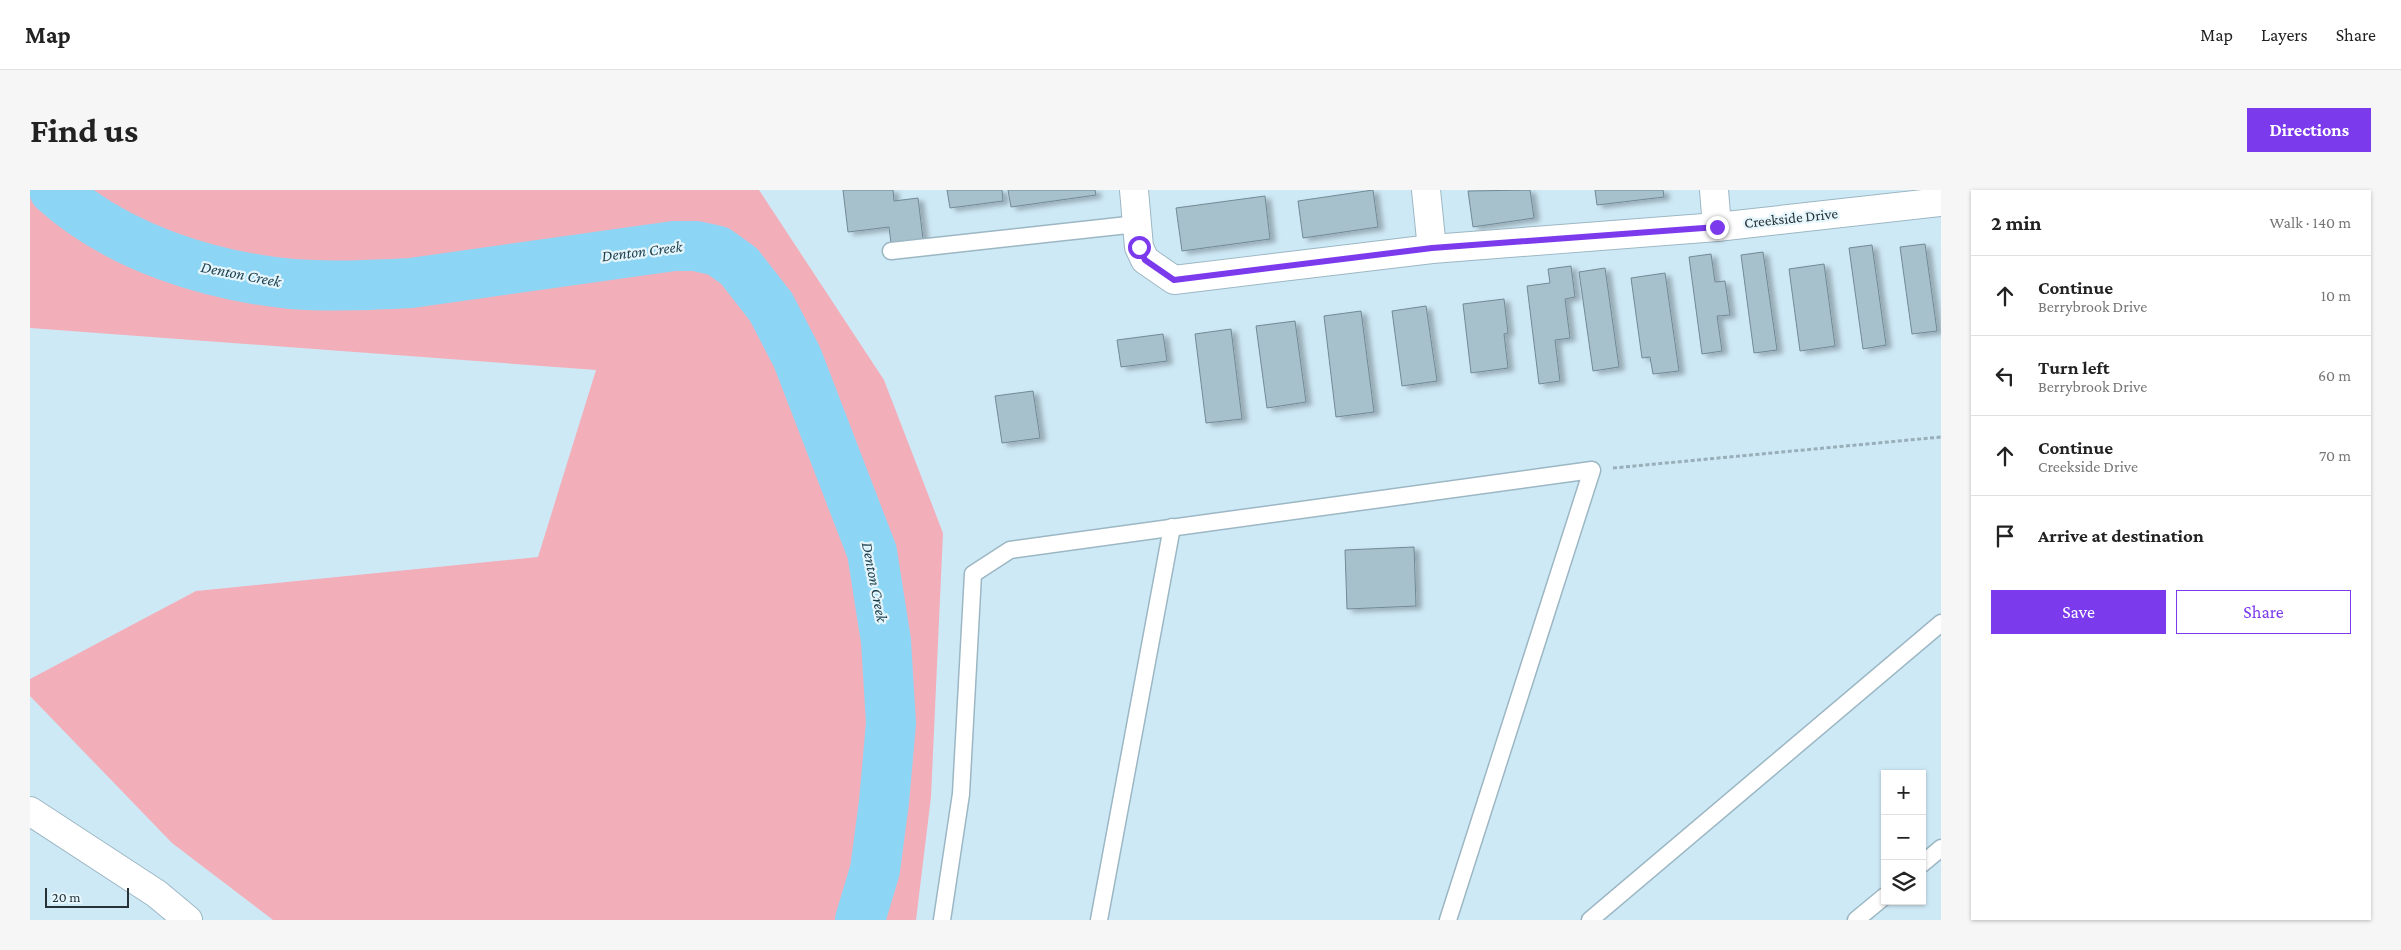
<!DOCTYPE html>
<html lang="en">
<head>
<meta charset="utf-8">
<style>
	body { margin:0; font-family:"Crimson Pro",serif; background:#f6f6f6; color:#222 }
	.controls { position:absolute; right:15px; bottom:15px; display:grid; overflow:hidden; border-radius:0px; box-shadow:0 1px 4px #0004 }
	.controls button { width:45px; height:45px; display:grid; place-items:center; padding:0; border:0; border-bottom:1px solid #e0e0e0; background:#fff; color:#222; font:25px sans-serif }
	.scale { position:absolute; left:15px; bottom:12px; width:84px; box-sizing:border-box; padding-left:5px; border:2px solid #273237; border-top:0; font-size:14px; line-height:18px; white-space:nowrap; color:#273237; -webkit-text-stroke:4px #e4f5fc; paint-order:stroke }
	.stop { position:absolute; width:15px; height:15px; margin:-11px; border:4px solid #7c3aed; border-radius:50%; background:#fff }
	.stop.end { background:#7c3aed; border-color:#fff; box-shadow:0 1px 5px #0008 }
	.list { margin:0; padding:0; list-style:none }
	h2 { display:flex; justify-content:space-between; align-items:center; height:65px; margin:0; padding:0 20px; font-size:21px }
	h2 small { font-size:16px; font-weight:400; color:#767676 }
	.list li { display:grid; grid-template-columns:32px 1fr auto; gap:15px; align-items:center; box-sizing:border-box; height:80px; padding:0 20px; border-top:1px solid #e0e0e0 }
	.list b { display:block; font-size:19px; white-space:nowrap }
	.list p { margin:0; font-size:16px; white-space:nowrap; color:#767676 }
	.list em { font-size:16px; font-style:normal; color:#767676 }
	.actions { display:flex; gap:10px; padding:15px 20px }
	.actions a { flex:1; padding:11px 0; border:1px solid #7c3aed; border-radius:0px; text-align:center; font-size:18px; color:#7c3aed }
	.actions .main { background:#7c3aed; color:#fff }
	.icon { flex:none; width:28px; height:28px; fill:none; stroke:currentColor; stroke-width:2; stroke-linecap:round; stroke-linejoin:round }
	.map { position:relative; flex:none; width:1911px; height:730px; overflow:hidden; border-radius:0px }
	header { display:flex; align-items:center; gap:30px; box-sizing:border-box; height:70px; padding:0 25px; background:#fff; border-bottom:1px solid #e0e0e0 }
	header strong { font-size:24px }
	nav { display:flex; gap:28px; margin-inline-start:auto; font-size:18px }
	.intro { display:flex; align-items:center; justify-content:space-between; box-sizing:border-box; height:120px; padding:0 30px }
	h1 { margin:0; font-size:35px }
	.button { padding:12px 22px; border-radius:0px; background:#7c3aed; color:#fff; font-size:18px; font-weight:700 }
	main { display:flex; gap:30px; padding:0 30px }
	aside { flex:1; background:#fff; border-radius:0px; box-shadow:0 1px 4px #0004 }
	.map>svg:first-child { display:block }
	.green { fill:#f2afba }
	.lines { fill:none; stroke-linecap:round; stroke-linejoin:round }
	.river { stroke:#8dd5f5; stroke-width:50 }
	.building { fill:#a6c0cc; stroke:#718a95; filter:url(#shadow) }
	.lane-casing { stroke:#9cb7c3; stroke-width:19 }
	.street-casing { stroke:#9cb7c3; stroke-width:30 }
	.secondary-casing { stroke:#9cb7c3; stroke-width:30 }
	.path { stroke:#98aeb8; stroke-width:3; stroke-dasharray:4 2.5; stroke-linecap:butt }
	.lane { stroke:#fff; stroke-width:16 }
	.street { stroke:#fff; stroke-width:28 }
	.secondary { stroke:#fff; stroke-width:28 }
	.route { stroke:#7c3aed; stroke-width:6 }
	.labels { text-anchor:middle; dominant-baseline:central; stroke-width:4.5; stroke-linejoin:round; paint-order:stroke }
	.street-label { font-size:15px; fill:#273237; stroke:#e4f5fc }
	.water-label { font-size:16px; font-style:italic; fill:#1c3e4b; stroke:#e4f5fc }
</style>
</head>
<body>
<header>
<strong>Map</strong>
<nav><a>Map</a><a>Layers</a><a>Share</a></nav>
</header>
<div class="intro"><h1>Find us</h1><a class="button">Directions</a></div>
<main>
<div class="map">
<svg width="1911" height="730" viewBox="0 0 1911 730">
	<defs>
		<filter id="shadow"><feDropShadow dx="5.5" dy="3" stdDeviation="2.5" flood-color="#0004"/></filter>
	</defs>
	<rect width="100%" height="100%" fill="#cee9f6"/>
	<!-- green -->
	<path class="green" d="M0,0H729L854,190L913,343L901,607L886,730H243L142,653L0,506V489L166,401L508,367L566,180L0,138Z"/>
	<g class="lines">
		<!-- river -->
		<path class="river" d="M24,0C87,57 179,86 262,94C302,97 342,95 381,93L644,56H666L688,61L709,76L741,117L767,167L842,362L856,451L861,533L854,612L845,680L830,730"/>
	</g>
	<!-- building -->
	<g class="building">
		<path d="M813,0H863L864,11L888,8L893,49L861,53L859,37L818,42Z"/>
		<path d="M917,0H972L973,11L920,18Z"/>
		<path d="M978,0H1065L1066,5L981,17Z"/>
		<path d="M1343,0L1348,37L1273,48L1268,11Z"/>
		<path d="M1500,0L1504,28L1443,37L1438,1Z"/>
		<path d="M1565,0H1633L1634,7L1567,15Z"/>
		<path d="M1235,6L1240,49L1152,61L1146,18Z"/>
		<path d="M1895,54L1907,141L1882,144L1870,57Z"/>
		<path d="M1842,55L1856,155L1833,159L1819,58Z"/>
		<path d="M1733,62L1747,160L1724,163L1711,65Z"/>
		<path d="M1681,64L1685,92L1695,91L1700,125L1687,126L1692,161L1672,164L1659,67Z"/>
		<path d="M1794,74L1805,156L1770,161L1759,79Z"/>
		<path d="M1541,76L1545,107L1535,109L1540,148L1525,150L1530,191L1509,194L1497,96L1520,93L1518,79Z"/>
		<path d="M1575,78L1589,177L1563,181L1549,82Z"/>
		<path d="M1635,83L1649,181L1623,184L1620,167L1612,168L1601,88Z"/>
		<path d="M1474,109L1478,143L1474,144L1478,178L1441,183L1433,114Z"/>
		<path d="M1396,116L1407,191L1372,196L1362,121Z"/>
		<path d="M1331,121L1344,222L1306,227L1294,126Z"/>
		<path d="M1265,131L1276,212L1237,218L1226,136Z"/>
		<path d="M1201,139L1212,229L1176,233L1165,144Z"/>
		<path d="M1133,144L1137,171L1091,177L1087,150Z"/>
		<path d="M1003,201L1010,248L972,253L965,206Z"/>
		<path d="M1384,357L1386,416L1317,419L1315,360Z"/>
	</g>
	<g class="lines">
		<defs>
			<g id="lane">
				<path d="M861,61L1107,34"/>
				<path d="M1892,674L1911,658"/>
				<path d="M912,730L931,604L943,384L980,360L1562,280L1418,730"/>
				<path d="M1069,730L1142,337"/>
				<path d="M1560,730L1911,433"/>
				<path d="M1826,730L1855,706"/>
			</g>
			<g id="street">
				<path d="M1104,0L1109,57L1115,70L1144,90L1402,59L1687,37L1911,12"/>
				<path d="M1396,0L1402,59"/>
				<path d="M1684,0L1687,37"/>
			</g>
			<path id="secondary" d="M0,621L127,704L158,730"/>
		</defs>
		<!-- lane casing -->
		<use href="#lane" class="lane-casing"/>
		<!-- street casing -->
		<use href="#street" class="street-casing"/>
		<!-- secondary casing -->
		<use href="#secondary" class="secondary-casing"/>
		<!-- path -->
		<path class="path" d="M1583,278L1911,247"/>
		<!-- lane -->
		<use href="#lane" class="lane"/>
		<!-- street -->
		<use href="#street" class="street"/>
		<!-- secondary -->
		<use href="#secondary" class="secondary"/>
	</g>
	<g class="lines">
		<!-- route -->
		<path class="route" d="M1109,57L1115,70L1144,90L1402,58L1687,37"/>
	</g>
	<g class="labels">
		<!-- street labels -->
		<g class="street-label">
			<text transform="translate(1761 28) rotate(-6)">Creekside Drive</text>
		</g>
		<!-- water labels -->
		<g class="water-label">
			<text transform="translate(612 61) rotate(-7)">Denton Creek</text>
			<text transform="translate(211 84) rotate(11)">Denton Creek</text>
			<text transform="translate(845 392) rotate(79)">Denton Creek</text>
		</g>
	</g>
</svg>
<div class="controls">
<button>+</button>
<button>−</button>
<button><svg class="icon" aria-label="layers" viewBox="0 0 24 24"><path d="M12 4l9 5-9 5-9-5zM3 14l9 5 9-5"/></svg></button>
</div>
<div class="scale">20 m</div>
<div class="stop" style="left:1109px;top:57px"></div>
<div class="stop end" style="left:1687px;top:37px"></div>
</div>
<aside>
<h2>2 min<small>Walk · 140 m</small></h2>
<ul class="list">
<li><svg class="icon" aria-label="ahead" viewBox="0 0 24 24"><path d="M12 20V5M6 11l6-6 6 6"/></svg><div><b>Continue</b><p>Berrybrook Drive</p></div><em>10 m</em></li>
<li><svg class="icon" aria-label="left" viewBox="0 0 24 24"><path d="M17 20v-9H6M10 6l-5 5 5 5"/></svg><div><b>Turn left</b><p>Berrybrook Drive</p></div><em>60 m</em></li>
<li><svg class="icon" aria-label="ahead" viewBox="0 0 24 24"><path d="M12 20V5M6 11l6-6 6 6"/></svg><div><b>Continue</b><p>Creekside Drive</p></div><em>70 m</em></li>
<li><svg class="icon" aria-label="arrive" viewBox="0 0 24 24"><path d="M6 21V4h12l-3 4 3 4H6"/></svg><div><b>Arrive at destination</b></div></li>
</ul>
<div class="actions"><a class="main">Save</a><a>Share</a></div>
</aside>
</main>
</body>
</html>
